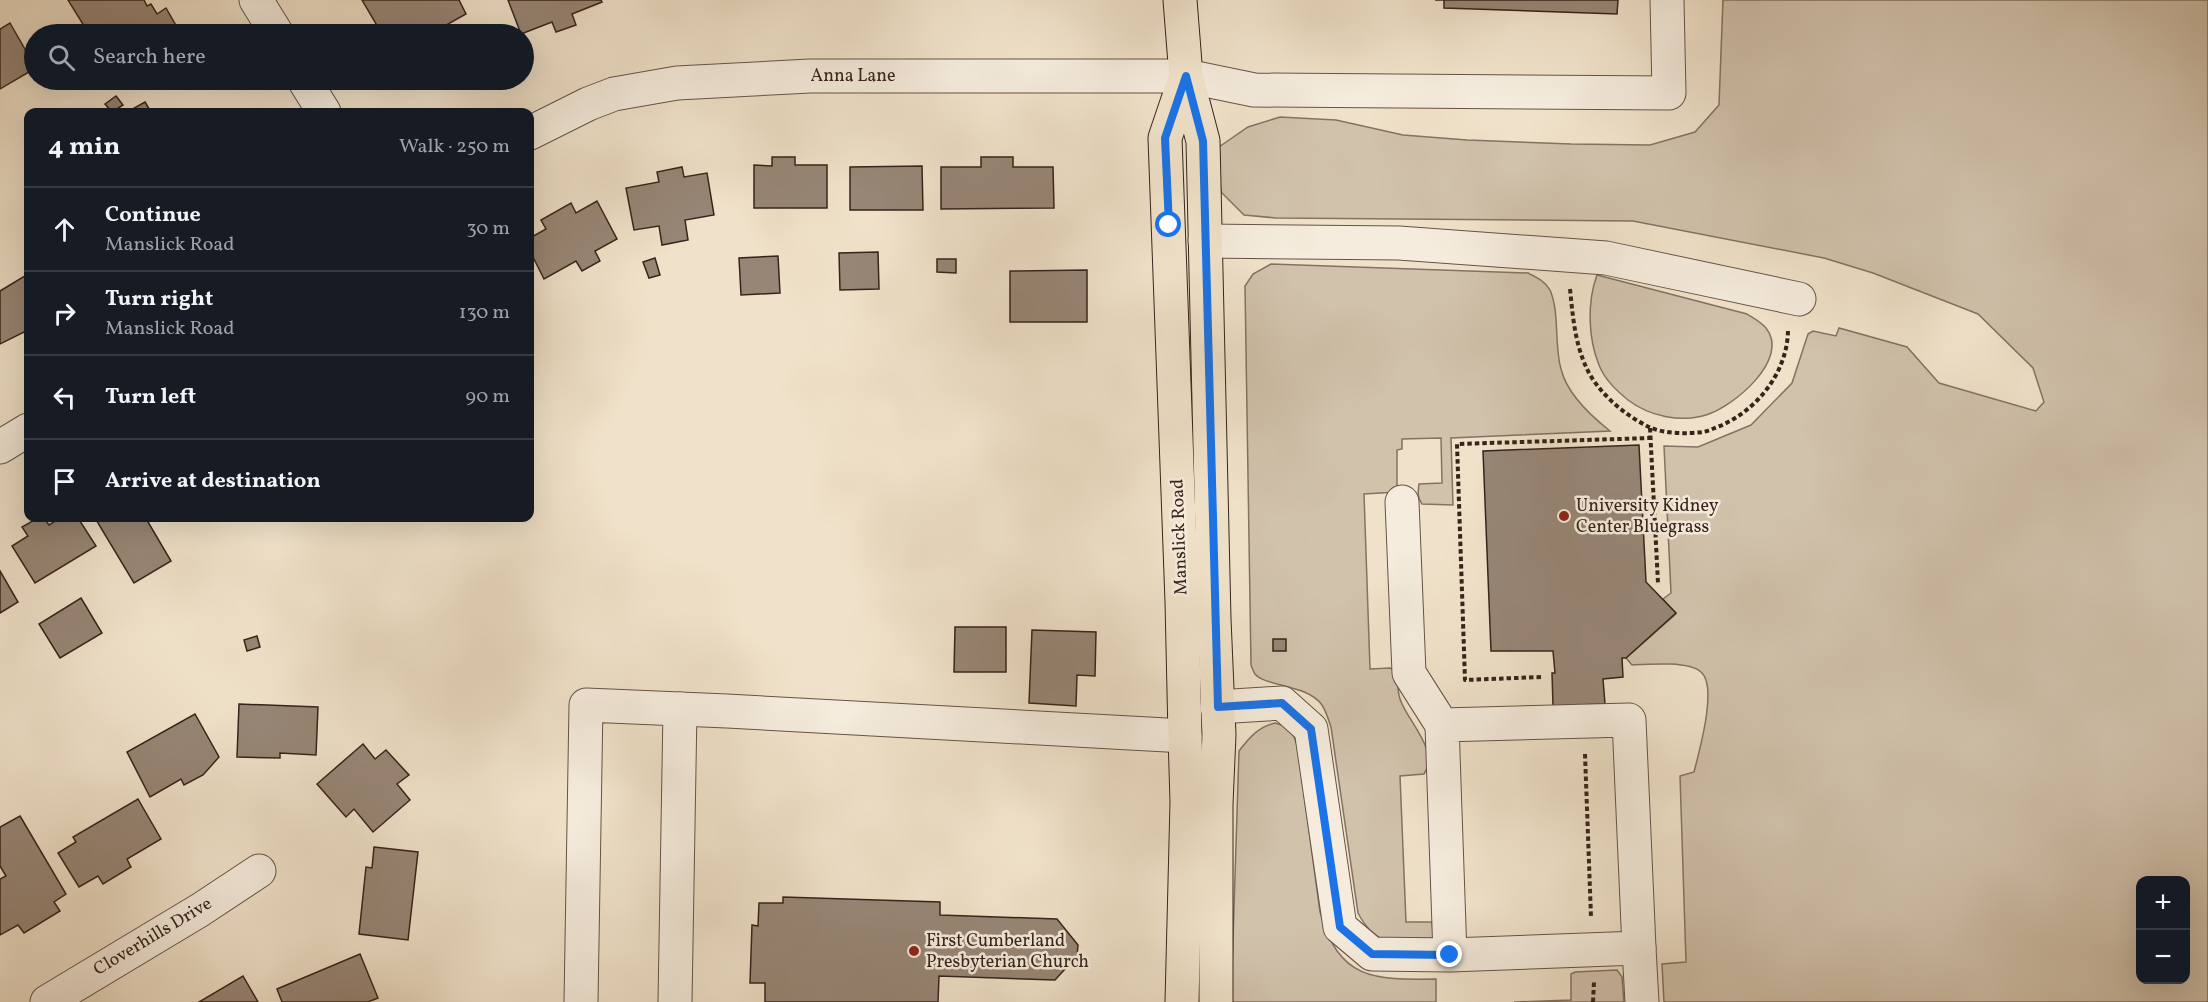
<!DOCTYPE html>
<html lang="en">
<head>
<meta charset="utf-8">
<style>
	body { margin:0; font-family:Vollkorn,serif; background:#20242c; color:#f1f3f6 }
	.controls { position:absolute; right:18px; bottom:18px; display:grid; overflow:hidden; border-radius:12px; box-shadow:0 6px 24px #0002 }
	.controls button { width:54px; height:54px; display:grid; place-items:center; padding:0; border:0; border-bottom:2px solid #363941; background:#171b24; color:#f1f3f6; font:30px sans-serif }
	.stop { position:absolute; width:18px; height:18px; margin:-14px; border:4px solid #1a73e8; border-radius:50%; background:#fff }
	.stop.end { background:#1a73e8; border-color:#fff; box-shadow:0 2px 6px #0008 }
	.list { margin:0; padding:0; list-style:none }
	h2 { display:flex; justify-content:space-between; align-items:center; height:78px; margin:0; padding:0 24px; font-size:26px }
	h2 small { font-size:20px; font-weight:400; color:#9ea1a6 }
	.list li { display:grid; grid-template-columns:39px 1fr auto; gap:18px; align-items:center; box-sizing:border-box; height:84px; padding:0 24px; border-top:2px solid #363941 }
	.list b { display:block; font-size:22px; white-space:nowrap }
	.list p { margin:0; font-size:20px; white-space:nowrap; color:#9ea1a6 }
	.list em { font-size:20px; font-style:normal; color:#9ea1a6 }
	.icon { flex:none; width:33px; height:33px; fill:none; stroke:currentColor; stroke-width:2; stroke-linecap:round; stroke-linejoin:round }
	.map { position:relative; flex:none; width:2208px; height:1002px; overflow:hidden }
	.search { position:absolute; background:#171b24; box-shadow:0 6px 24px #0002; left:24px; top:24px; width:510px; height:66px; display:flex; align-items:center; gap:15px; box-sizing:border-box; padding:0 21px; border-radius:33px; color:#9ea1a6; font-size:22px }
	.panel { position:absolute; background:#171b24; box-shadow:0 6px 24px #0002; left:24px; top:108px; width:510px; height:414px; border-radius:12px }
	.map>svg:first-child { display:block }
	.green { fill:#d1c2ac; stroke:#847263; stroke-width:1.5; fill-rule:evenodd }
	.building { fill:#978676; stroke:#37231a; stroke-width:1.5 }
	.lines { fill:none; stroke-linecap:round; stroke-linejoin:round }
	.minor-casing { stroke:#655346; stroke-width:35 }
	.major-casing { stroke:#37231a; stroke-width:35 }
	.path { stroke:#37231a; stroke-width:4; stroke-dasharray:4.5 3; stroke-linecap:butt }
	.minor { stroke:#f5ecdd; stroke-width:33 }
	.major { stroke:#f0e2ca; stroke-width:33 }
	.route { stroke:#1a73e8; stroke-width:8 }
	.poi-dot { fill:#8f2418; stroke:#f5ecdd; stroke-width:2 }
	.labels { text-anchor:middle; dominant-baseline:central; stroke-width:5; stroke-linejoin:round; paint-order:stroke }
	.street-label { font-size:18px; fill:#37231a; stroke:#f5ecdd }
	.poi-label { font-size:18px; fill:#37231a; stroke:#f5ecdd; text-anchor:start }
</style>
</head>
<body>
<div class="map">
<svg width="2208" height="1002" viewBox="0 0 2208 1002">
	<rect width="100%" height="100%" fill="#f0e2ca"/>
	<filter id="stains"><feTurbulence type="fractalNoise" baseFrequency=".00333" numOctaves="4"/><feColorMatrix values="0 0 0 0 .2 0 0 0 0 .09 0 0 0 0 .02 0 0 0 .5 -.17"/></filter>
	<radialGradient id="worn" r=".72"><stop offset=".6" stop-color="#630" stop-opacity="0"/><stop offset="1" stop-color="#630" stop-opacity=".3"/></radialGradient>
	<!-- green -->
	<g class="green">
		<path d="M1723,0H2208V1002H1664L1662,964L1686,962L1680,776L1694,772C1699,752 1718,686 1701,672C1689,661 1649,664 1632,665L1626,658L1676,614L1663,599L1671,593L1664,446L1698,447L1751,425L1792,383L1808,334L1813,331L1836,336L1839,328L1907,347L1939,383L2036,411L2044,402L2033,368L1978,314L1873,273L1824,258L1633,221L1276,218L1244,215L1221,192L1216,149L1248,127L1280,117L1336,120L1403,135L1467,140L1571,144L1650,145L1695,132L1719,105ZM2140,880H2186V980H2140Z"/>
		<path d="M1271,264L1528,273C1536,277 1545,281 1550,290C1560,313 1554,346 1561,369C1567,394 1591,416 1610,431L1451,438L1453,505L1422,504C1417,498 1418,492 1419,484L1442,483L1441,438L1402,439V449L1397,450V492L1364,494L1370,669L1390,668L1396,671C1398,680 1397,690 1400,699C1407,721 1440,750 1424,774L1400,776L1406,922H1432L1434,945C1399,944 1376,948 1358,913L1331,727C1329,721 1326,711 1322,705C1307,684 1266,687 1255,674C1254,673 1251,665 1251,665L1245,286L1253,274Z"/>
		<path d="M1597,275L1747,314C1753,318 1761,322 1766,328C1791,359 1733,407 1706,415C1680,423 1649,416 1628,400C1616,390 1605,380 1599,365C1588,338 1587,302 1597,275Z"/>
		<path d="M1275,723C1291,727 1294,734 1298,749L1320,912C1339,980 1373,980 1436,979V1002H1231L1239,751C1249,738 1258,727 1275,723Z"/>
		<path d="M1617,970L1622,977L1624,1002H1514L1571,1000V974L1575,972Z"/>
	</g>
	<!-- building -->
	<g class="building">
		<path d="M68,0H144L147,6L151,4L157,14L166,8L178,29L169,34H114L112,30L104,34H89Z"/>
		<path d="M362,0H459L466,14L432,33V34H382Z"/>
		<path d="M508,0H601L602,2L572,14L576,25L556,32L552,22L521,34Z"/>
		<path d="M1435,0H1618L1617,14L1444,8V0Z"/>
		<path d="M10,23L34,65V69L0,89V29Z"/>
		<path d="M142,80H162L147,89Z"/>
		<path d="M407,80H429L412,89Z"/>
		<path d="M116,96L123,105L112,112L105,104Z"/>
		<path d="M145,102L151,112H127Z"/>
		<path d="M772,157H795V165H827V208H754V165L772,166Z"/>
		<path d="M981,157H1013V167H1053L1054,208L941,209V167H981Z"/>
		<path d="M922,166L923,210H850V167Z"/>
		<path d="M682,167L684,177L707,173L714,215L685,220L688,240L662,245L659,226L634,230L626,188L659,182L657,172Z"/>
		<path d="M597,201L617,239L595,251L600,261L582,271L576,261L544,279L530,251V238L546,229L541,220L571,203L576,213Z"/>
		<path d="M878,252L879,289L840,290L839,253Z"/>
		<path d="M778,256L780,293L741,295L739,258Z"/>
		<path d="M655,258L660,275L649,278L643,262Z"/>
		<path d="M937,259H956V273L937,272Z"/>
		<path d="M1087,270V322H1010V271Z"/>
		<path d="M28,274V339L24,332L0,344V291Z"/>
		<path d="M1639,445L1646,582L1676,613L1626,658H1622L1623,677L1603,679L1605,704L1553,706L1552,673H1555L1553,651H1491L1483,451Z"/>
		<path d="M38,518H44L49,525L60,518H78L96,546L35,583L12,546L28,536L22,527Z"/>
		<path d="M95,518H157L148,522L171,561L134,583Z"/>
		<path d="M0,571L18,602L0,613Z"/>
		<path d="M81,598L102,633L60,658L39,624Z"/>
		<path d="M955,627H1006V672H954Z"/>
		<path d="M1032,630L1096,632L1095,676L1077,675L1076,706L1029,703Z"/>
		<path d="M257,636L260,647L247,651L244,640Z"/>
		<rect x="1273" y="639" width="13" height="12"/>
		<path d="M239,704L318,707L316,755L280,753V758L237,757Z"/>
		<path d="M195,714L219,757L203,775L184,785L181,779L150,797L127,752Z"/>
		<path d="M363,744L375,759L386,750L409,775L397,784L410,800L373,832L354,809L346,817L317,784Z"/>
		<path d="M138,799L161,839L127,859L131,867L103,884L98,876L79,887L58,853L76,842L73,837Z"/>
		<path d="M20,816L66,894L54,902L60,911L24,933L18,925L0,935V879L6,876L0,866V827Z"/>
		<path d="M374,847L418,852L408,940L359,934L366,867L372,868Z"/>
		<path d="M783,897L940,902V915L1057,919L1078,945L1077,956L1055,980L939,976L938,1002H765V983H750L752,925L758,926L759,903H783Z"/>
		<path d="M360,954L378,998L368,1002H282L277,989Z"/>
		<path d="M243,976L258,1002H199Z"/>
	</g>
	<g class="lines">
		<defs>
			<g id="minor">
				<path d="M256,0L277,34"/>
				<path d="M304,80L324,112"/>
				<path d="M530,133L588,104L614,94L677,83L810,76H1186L1254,90L1669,93L1667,0"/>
				<path d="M1205,241L1399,243L1606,258L1799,299"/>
				<path d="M0,447L28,430"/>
				<path d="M1402,502L1409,673L1442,725"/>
				<path d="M1217,707L1282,703L1311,729L1340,927L1372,954L1450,955L1639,948L1629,720L1442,725L1450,955"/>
				<path d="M1639,948L1642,1002"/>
				<path d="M47,1002L200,910L259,871"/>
				<path d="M581,1002L586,705L727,711L1185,736"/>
				<path d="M675,1002L680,709"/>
			</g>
			<g id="major">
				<path d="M1180,0L1186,76L1203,141L1214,619L1219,735L1216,804V1002"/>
				<path d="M1182,1002L1187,802L1185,736L1182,602L1165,138L1186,76"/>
			</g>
		</defs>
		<!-- minor casing -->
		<use href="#minor" class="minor-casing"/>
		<!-- major casing -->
		<use href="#major" class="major-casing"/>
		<!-- path -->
		<g class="path">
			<path d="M1570,289C1573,318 1575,346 1589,373C1601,395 1626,416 1649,427C1664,434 1687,434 1703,432C1709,431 1714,428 1720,426C1757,410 1787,373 1788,331"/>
			<path d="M1650,428L1658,583"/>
			<path d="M1541,677L1465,680L1457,444L1651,438"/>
			<path d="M1585,754L1591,917"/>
			<path d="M1593,1002L1594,982"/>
		</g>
		<!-- minor -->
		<use href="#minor" class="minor"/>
		<!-- major -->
		<use href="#major" class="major"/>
	</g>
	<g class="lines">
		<!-- route -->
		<path class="route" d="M1169,225L1165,138L1186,76L1203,141L1218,707L1282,703L1311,729L1340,927L1372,954L1450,955"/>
	</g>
	<!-- markers -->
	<g class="poi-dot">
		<circle cx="1564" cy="516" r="6"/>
		<circle cx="914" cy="951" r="6"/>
	</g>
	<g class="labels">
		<!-- street labels -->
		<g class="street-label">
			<text x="853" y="76">Anna Lane</text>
			<text transform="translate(1180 537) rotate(-92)">Manslick Road</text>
			<text transform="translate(153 937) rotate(-31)">Cloverhills Drive</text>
		</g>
		<!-- poi labels -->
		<g class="poi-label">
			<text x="1576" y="506">University Kidney<tspan x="1576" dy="21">Center Bluegrass</tspan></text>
			<text x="926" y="941">First Cumberland<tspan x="926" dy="21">Presbyterian Church</tspan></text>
		</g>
	</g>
	<rect width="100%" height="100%" filter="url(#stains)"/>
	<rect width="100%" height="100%" fill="url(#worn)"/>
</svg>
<div class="controls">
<button>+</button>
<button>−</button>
</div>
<div class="stop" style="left:1169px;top:225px"></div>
<div class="stop end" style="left:1450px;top:955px"></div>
<div class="search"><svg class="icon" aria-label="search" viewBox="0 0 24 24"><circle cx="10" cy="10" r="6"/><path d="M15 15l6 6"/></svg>Search here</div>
<section class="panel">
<h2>4 min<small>Walk · 250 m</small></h2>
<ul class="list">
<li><svg class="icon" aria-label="ahead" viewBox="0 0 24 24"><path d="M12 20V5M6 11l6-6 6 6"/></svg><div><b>Continue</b><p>Manslick Road</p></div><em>30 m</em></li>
<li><svg class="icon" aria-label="right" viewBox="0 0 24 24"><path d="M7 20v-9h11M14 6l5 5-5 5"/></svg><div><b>Turn right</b><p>Manslick Road</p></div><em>130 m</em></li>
<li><svg class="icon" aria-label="left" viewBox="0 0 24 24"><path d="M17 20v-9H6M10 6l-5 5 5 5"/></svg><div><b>Turn left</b></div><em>90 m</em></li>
<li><svg class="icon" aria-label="arrive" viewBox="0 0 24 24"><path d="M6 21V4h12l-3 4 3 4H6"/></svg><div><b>Arrive at destination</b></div></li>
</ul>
</section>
</div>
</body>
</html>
